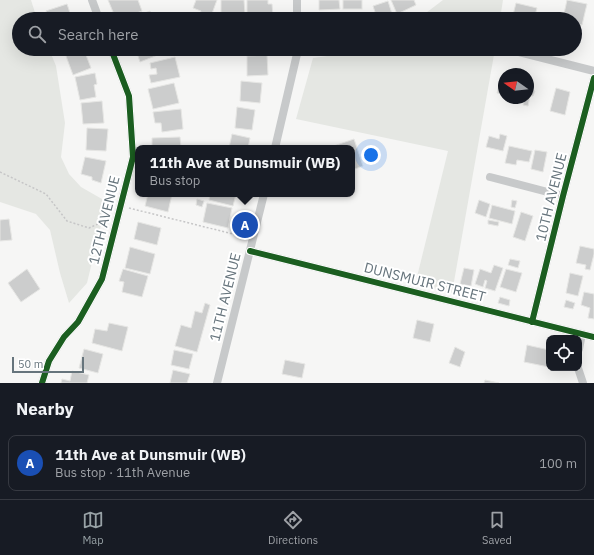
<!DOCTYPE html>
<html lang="en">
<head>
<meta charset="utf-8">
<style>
	body { margin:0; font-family:"IBM Plex Sans",sans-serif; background:#20242c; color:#f1f3f6 }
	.controls { position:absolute; right:12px; bottom:12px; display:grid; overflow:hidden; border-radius:8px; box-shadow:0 4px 16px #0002 }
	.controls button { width:36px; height:36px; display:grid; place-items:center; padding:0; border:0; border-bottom:1px solid #363941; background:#171b24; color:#f1f3f6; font:20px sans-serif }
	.compass { position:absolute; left:498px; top:68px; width:36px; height:36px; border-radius:50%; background:#171b24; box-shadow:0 4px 16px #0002; rotate:284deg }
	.scale { position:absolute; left:12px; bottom:10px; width:72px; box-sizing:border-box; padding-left:4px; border:2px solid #66747c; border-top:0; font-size:11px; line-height:14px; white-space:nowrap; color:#66747c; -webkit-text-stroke:3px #fff; paint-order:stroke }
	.you { position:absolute; left:371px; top:155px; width:14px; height:14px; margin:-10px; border:3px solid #fff; border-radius:50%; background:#1a73e8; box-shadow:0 0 0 6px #1a73e833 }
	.badge { display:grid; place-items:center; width:26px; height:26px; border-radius:50%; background:#98a2a6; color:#fff; font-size:13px; font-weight:700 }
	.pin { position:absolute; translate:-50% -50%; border:2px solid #fff; box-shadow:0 1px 4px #0006 }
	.popup { position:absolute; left:135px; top:145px; width:220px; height:52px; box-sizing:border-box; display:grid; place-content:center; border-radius:8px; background:#171b24; filter:drop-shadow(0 1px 3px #0005); font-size:13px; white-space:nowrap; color:#9ea1a6 }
	.popup b { font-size:15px; color:#f1f3f6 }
	.popup::after { content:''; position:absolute; left:50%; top:100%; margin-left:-8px; border:8px solid transparent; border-top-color:#171b24 }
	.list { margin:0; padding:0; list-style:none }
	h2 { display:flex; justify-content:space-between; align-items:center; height:52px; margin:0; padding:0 16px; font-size:17px }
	h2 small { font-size:13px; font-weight:400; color:#9ea1a6 }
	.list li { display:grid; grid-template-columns:26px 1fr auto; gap:12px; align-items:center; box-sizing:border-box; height:56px; margin:0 8px 8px; padding:0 8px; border:1px solid #363941; border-radius:8px }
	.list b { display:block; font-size:15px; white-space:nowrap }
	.list p { margin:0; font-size:13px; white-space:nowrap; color:#9ea1a6 }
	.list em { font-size:13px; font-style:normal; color:#9ea1a6 }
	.icon { flex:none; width:22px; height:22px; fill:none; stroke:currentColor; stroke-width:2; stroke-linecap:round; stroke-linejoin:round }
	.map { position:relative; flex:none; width:594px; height:383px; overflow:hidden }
	.search { position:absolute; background:#171b24; box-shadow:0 4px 16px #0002; left:12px; right:12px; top:12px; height:44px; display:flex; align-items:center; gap:10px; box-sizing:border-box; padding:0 14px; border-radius:22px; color:#9ea1a6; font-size:15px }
	.sheet { height:116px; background:#171b24 }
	nav { display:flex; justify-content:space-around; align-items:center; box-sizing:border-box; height:56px; border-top:1px solid #363941; background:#171b24; font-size:11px; color:#9ea1a6 }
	nav a { display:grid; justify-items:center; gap:2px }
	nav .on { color:#98a2a6 }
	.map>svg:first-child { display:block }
	.green { fill:#e5e7e3 }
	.building { fill:#cccdcd; stroke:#e6e6e4 }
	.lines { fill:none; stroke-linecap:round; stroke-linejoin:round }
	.path { stroke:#c6c6c7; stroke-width:1.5; stroke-dasharray:2 2; stroke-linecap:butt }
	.street { stroke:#c7c9ca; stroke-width:8 }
	.cycleway-casing { stroke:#fff; stroke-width:8 }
	.cycleway { stroke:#1b5e20; stroke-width:6 }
	.labels { text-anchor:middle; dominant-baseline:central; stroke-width:4; stroke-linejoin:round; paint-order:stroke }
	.street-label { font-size:14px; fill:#66747c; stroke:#fff }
</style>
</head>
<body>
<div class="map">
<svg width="594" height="383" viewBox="0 0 594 383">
	<rect width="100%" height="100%" fill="#f6f6f5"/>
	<!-- green -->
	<g class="green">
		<path d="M0,0H31L37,19H19V49H49L56,66L65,123L61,157L69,174L81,187L102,199L106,204L87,283L69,303L60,273L50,230L36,214L0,202Z"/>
		<path d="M443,0H503L500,19H418Z"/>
		<path d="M377,49H495L452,293L415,285L448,151L296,119L313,58Z"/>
	</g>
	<!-- building -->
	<g class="building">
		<path d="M108,0H138L142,11L121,19H116Z"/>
		<path d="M196,0H217L210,19L199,16L201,11L193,8Z"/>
		<path d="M221,0H244L245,14H221Z"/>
		<path d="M247,0H268V4H272L273,17H247Z"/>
		<path d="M319,0H339L340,9L319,10Z"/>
		<rect x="343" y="0" width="19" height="9"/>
		<path d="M391,0H414L416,5L397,14Z"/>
		<path d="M567,0L587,4L582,25L575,24V19H570L571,16L564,14Z"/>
		<path d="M388,1L392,14L377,18L373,6Z"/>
		<path d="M516,3L537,8L534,19H512Z"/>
		<path d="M67,4L72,19H49L46,11Z"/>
		<path d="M150,11L153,19H129Z"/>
		<path d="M575,30L579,31L575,46Z"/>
		<path d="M142,49H167L168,51L140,62L137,53L143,50Z"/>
		<path d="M321,49H349L348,52L321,51Z"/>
		<path d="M84,50L91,68L73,75L66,56Z"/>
		<path d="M267,55L268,75L247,76V56Z"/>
		<path d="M175,57L180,77L151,83L149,75L157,74L156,68L151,69L150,63Z"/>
		<path d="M95,73L97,84L94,85L96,97L80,100L75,77Z"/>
		<path d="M241,81L262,83L260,103L240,101Z"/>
		<path d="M500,81L504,82V94L497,93Z"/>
		<path d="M174,83L179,103L153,109L148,89Z"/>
		<path d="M556,88L570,92L565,115L550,111Z"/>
		<path d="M528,89L535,91L533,96H530L528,106L523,105L524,98H528Z"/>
		<path d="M102,101L104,123L83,124L81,103Z"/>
		<path d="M237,107L255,110L252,130L235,128Z"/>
		<path d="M181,109L183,129L162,132L161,123H155L153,112Z"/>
		<path d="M87,128L108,129L106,151L86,150Z"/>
		<path d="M232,134L250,138L248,148H229Z"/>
		<path d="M500,134L507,136L503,151L486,147L489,136L499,139Z"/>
		<path d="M180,137L181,148L152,147V138Z"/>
		<path d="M354,139L363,166L352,170V148H328Z"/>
		<path d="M509,146L532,151L529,162L517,160L516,165L505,163Z"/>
		<path d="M535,150L547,152L543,172L531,169Z"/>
		<path d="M85,157L106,161L101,183L92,180V177L81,174Z"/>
		<path d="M148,194H172L168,212L145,206Z"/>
		<path d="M210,194H236L233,206L209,200Z"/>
		<path d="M197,199L204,201L202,207L196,205Z"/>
		<path d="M479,200L490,204L486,217L475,213Z"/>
		<path d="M512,200L517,201L515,208L511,207Z"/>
		<path d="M207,203L232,208L228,228L203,222Z"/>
		<path d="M492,205L515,211L512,224L489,218Z"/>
		<path d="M521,212L533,216L525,241L513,237Z"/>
		<path d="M9,219L12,240L0,241V220Z"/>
		<path d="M488,220L499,222L498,226L488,224Z"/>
		<path d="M138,222L161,228L157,245L134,239Z"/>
		<path d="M580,246L594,249V254L590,270L585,269L586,265L576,263Z"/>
		<path d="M130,247L155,254L150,274L125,268Z"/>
		<path d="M510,259L520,261L518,268L508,265Z"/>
		<path d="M494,265L503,268L495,291L485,288L487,281L485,280L483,287L475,284L480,269L491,273Z"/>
		<path d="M464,268L474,270L471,286L460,284Z"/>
		<path d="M27,269L40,289L21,302L8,283Z"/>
		<path d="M123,269L148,276L142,297L122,292L124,282L119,281Z"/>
		<path d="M506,269L522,273L516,292L500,287Z"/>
		<path d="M570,273L583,276L578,296L566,293Z"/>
		<path d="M584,292L594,294V319L588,318L590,308L581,305Z"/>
		<path d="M500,297L510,300L509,306L498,303Z"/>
		<path d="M566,300L575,303L573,309L564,307Z"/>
		<path d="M205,303L210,305L197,352L175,346L181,325L191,328L195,311L202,313Z"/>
		<path d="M417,320L434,324L430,342L413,338Z"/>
		<path d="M109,323L128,327L122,351L92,343L95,329L107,331Z"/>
		<path d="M527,345L549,350V367L524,362Z"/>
		<path d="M455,347L465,352L460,367L449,363Z"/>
		<path d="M84,349L103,354L98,373L79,368Z"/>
		<path d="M174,350L193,354L189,369L171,365Z"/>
		<path d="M285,360L305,364L302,378L282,374Z"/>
		<path d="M173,370L190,374L187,383H170Z"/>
		<path d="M72,371L89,375L87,383H61L62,379L70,381Z"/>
		<path d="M485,380L499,383H484Z"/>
	</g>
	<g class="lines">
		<!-- path -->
		<g class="path">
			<path d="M0,172L46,194L67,221L89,228L107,220"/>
			<path d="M129,208L245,237"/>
		</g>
		<!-- street -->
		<g class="street">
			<path d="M92,0L99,19"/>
			<path d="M297,19V0"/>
			<path d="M519,52L594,71"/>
			<path d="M275,148L297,54V49"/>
			<path d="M490,177L563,196"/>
			<path d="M250,251L594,337"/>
			<path d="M532,322L563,196L594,78"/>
			<path d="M579,349L582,334"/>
			<path d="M578,368L583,383"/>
			<path d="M42,383L49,361L64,337L78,322L102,279L133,157L129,96L111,49"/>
			<path d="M217,383L264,194"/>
		</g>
		<defs>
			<g id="cycleway">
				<path d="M250,251L594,337"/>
				<path d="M532,322L563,196L594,78"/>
				<path d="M42,383L49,361L64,337L78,322L102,279L133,157L129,96L111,49"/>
			</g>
		</defs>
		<!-- cycleway casing -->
		<use href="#cycleway" class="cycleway-casing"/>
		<!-- cycleway -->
		<use href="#cycleway" class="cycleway"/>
	</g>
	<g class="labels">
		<!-- street labels -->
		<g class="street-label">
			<text transform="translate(551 197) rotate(-76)">10TH AVENUE</text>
			<text transform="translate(104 220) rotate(-76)">12TH AVENUE</text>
			<text transform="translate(425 282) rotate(14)">DUNSMUIR STREET</text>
			<text transform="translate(225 297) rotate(-76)">11TH AVENUE</text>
		</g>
	</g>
</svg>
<div class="controls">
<button><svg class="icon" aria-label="locate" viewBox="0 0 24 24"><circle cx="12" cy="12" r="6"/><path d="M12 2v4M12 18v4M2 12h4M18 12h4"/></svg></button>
</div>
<svg class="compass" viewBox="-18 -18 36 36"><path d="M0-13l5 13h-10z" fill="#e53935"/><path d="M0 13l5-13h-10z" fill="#9ea1a6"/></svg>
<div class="scale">50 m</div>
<div class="you"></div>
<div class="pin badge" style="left:245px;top:225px;background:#1a4fb4">A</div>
<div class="popup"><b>11th Ave at Dunsmuir (WB)</b>Bus stop</div>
<div class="search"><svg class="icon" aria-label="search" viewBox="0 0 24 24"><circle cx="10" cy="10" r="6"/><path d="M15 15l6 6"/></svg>Search here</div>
</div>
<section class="sheet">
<h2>Nearby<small></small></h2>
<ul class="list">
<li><span class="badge" style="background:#1a4fb4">A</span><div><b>11th Ave at Dunsmuir (WB)</b><p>Bus stop · 11th Avenue</p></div><em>100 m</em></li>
</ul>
</section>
<nav>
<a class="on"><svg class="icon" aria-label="map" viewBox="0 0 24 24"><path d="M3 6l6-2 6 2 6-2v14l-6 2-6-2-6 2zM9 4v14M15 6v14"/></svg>Map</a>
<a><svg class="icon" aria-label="directions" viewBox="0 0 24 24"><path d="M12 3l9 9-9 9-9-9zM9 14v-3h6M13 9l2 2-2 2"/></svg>Directions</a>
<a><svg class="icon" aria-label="saved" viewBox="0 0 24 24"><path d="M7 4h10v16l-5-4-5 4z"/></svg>Saved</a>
</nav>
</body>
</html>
